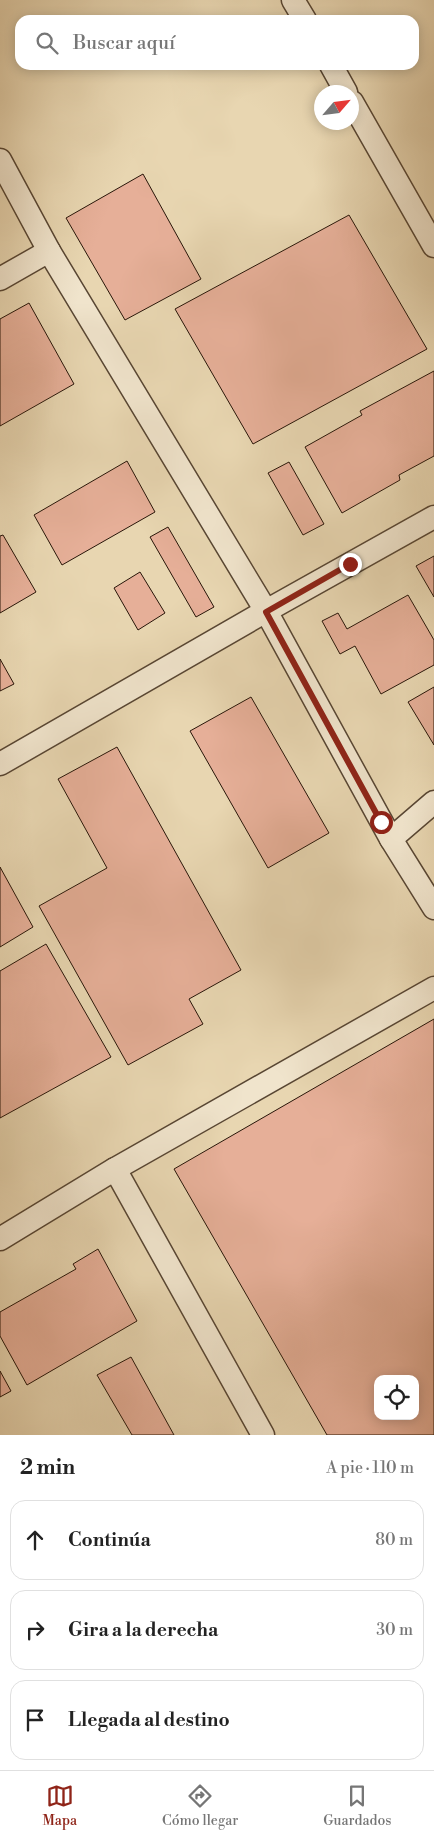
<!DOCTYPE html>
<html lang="es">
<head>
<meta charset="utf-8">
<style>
	body { margin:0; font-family:"Libre Bodoni",serif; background:#f2f2f2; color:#222 }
	.controls { position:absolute; right:15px; bottom:15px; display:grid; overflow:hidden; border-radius:10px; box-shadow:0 2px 12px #0003 }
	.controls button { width:45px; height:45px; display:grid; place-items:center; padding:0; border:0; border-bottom:1px solid #e0e0e0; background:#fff; color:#222; font:25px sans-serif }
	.compass { position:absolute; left:314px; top:85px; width:45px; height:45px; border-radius:50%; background:#fff; box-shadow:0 2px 12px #0003; rotate:62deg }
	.stop { position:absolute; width:15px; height:15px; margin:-11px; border:4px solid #8f2418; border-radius:50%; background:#fff }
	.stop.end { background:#8f2418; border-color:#fff; box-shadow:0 1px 5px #0008 }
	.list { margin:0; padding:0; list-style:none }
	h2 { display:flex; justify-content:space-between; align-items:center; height:65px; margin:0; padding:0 20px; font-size:21px }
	h2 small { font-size:16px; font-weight:400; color:#767676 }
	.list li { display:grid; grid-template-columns:32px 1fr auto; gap:15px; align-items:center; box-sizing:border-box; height:80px; margin:0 10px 10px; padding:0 10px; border:1px solid #e0e0e0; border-radius:15px }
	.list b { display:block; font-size:19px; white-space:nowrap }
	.list em { font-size:16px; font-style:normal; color:#767676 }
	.icon { flex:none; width:28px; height:28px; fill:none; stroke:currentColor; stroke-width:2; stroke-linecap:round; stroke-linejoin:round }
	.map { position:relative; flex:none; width:434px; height:1435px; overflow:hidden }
	.search { position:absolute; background:#fff; box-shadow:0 2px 12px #0003; left:15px; right:15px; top:15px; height:55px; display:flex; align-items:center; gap:12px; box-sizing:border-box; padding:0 18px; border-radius:15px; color:#767676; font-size:19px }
	.sheet { height:335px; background:#fff }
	nav { display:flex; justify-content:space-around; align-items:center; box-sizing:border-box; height:70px; border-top:1px solid #e0e0e0; background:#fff; font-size:14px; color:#767676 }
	nav a { display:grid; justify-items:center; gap:2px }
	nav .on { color:#8f2418 }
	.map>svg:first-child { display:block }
	.building { fill:#e6af98; stroke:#281609; fill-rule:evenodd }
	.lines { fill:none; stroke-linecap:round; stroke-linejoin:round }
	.minor-casing { stroke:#584633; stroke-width:25 }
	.minor { stroke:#f0e4cc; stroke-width:22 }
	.route { stroke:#8f2418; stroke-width:6 }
</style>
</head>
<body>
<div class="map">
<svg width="434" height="1435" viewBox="0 0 434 1435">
	<rect width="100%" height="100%" fill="#e8d6b1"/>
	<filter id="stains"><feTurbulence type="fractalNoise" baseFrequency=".004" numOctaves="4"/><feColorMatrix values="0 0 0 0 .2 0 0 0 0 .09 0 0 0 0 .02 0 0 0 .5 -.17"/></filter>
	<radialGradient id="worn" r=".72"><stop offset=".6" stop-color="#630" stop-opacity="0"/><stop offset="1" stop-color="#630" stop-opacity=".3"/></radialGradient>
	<!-- building -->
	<g class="building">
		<path d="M143,174L201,279L125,320L66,218Z"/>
		<path d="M349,215L427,349L253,444L175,309Z"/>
		<path d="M29,303L74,384L0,426V319Z"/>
		<path d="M434,371V456L399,475L400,480L342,513L305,447L362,415L360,411Z"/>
		<path d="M127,461L155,512L62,565L34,515Z"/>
		<path d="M289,462L324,524L303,535L268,473Z"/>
		<path d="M168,527L214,607L196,617L150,537Z"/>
		<path d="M3,535L36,592L0,613V536Z"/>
		<path d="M434,556V597L416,566Z"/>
		<path d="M140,572L165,613L138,630L114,588Z"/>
		<path d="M408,595L434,640V665L381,694L355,646L340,654L322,621L338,613L347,629Z"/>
		<path d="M0,659L14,684L0,691Z"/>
		<path d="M434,687V745L408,702Z"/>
		<path d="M251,697L329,833L268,868L190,731Z"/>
		<path d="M117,747L241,970L189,999L203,1024L128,1065L39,906L107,868L58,779Z"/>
		<path d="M0,867L33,927L0,947Z"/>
		<path d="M46,944L111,1057L0,1118V971Z"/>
		<path d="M434,1019V1435H327L174,1169ZM378,1379H415V1416H378Z"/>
		<path d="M98,1249L137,1321L27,1385L0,1336V1312L76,1269L73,1264Z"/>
		<path d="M131,1357L174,1435H132L97,1375Z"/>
		<path d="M0,1371L11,1391L0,1397Z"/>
	</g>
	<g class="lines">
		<defs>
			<g id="minor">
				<path d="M293,0L305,20"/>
				<path d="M331,65L346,92"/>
				<path d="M352,102L434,246"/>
				<path d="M0,160L49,251L266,611L391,839L434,908"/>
				<path d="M0,279L49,251"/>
				<path d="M0,764L266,611L434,517"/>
				<path d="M391,839L434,802"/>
				<path d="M115,1169L263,1435"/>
				<path d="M0,1239L115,1169L434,988"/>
			</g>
		</defs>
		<!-- minor casing -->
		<use href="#minor" class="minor-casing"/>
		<!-- minor -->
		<use href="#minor" class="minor"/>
	</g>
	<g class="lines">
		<!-- route -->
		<path class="route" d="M350,564L266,612L381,822"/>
	</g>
	<rect width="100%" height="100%" filter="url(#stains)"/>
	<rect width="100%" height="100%" fill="url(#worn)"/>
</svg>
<div class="controls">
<button><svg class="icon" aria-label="locate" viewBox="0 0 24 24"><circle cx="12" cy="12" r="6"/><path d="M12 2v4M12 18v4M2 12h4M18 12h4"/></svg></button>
</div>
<svg class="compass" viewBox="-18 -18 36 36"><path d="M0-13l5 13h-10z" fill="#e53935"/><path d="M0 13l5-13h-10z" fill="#767676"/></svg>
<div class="stop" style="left:381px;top:822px"></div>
<div class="stop end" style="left:350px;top:564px"></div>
<div class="search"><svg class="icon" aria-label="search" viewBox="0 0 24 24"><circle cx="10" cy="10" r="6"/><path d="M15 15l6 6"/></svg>Buscar aquí</div>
</div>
<section class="sheet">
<h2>2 min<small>A pie · 110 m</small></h2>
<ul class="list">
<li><svg class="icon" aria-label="ahead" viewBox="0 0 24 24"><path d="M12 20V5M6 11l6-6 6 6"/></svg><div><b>Continúa</b></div><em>80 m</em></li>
<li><svg class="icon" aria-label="right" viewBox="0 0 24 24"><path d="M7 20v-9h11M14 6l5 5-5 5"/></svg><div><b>Gira a la derecha</b></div><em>30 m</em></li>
<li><svg class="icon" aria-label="arrive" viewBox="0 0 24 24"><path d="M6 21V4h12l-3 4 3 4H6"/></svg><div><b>Llegada al destino</b></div></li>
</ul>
</section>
<nav>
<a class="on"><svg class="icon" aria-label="map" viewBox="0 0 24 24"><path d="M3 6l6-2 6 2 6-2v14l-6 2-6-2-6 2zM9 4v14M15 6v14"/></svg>Mapa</a>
<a><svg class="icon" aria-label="directions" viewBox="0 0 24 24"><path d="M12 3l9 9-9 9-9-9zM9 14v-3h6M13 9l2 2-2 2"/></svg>Cómo llegar</a>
<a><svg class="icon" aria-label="saved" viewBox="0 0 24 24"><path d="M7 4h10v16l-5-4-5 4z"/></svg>Guardados</a>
</nav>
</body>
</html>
